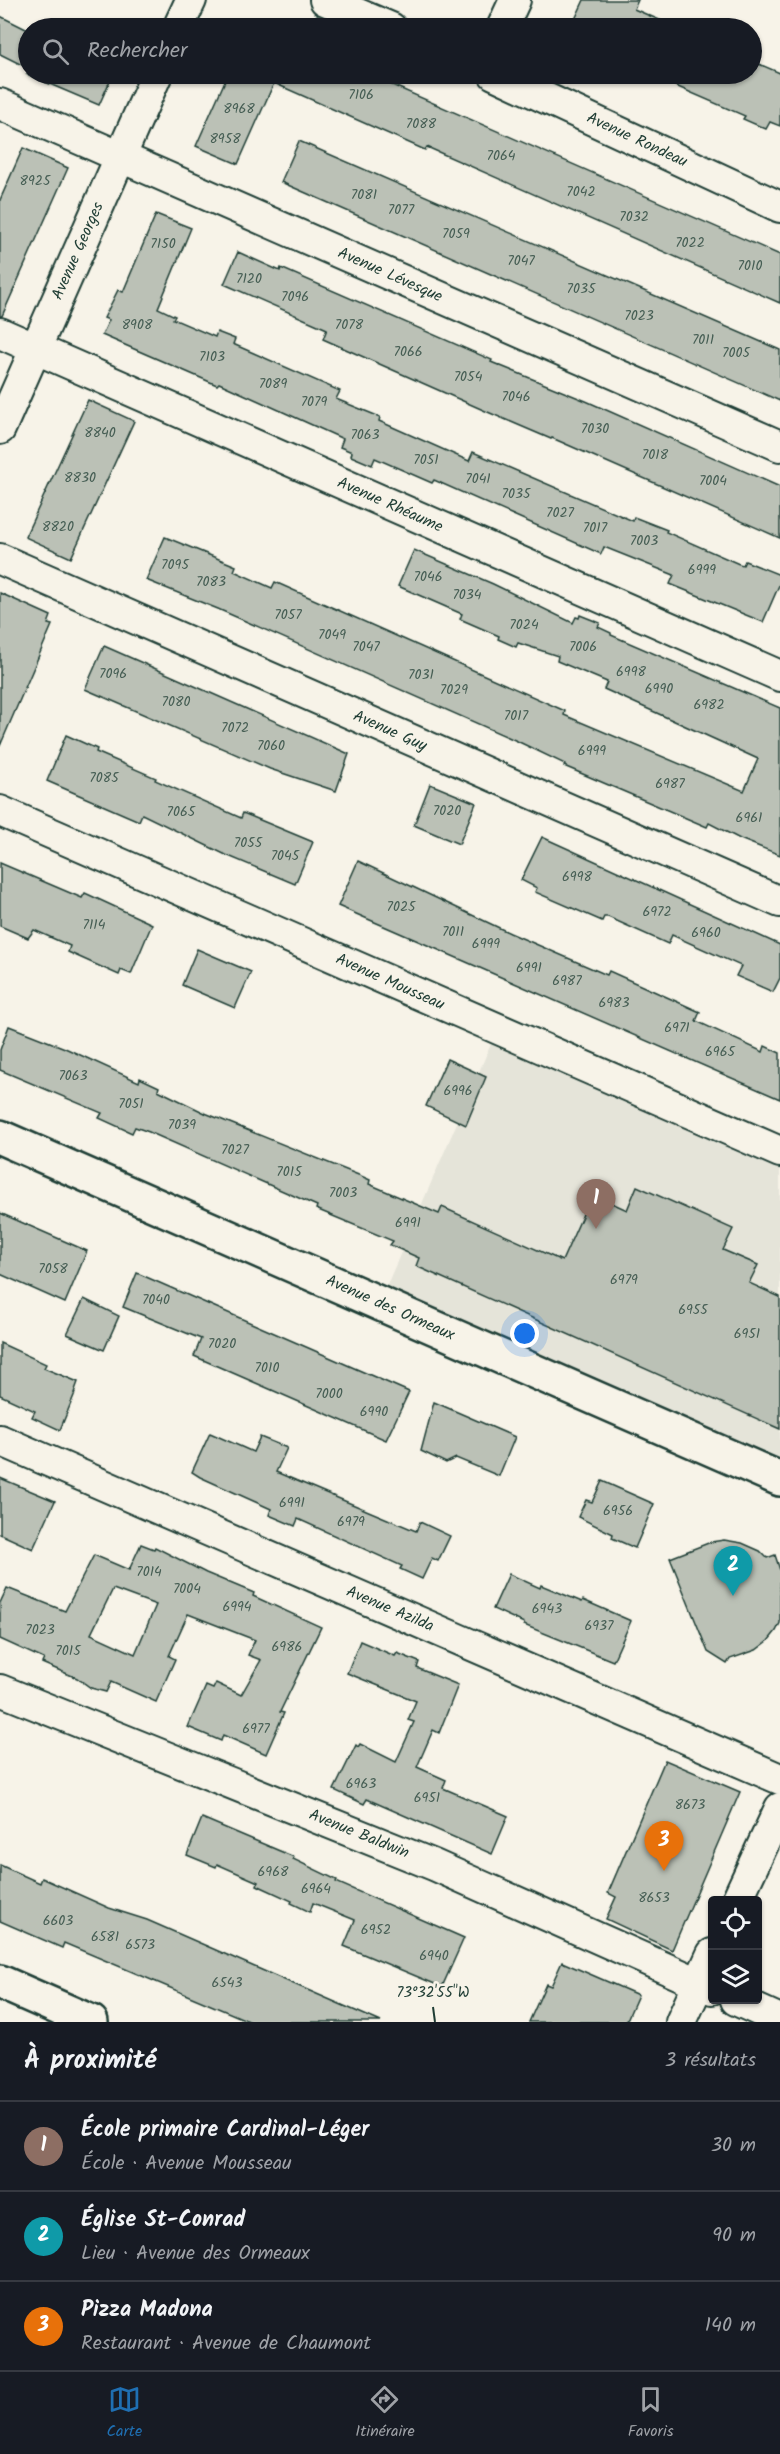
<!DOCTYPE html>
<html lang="fr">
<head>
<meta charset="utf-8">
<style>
	body { margin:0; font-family:Kalam,sans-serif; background:#20242c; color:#f1f3f6 }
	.controls { position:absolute; right:18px; bottom:18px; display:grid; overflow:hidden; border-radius:6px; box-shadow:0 2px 4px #0004 }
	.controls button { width:54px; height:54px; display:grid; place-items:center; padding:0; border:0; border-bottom:2px solid #363941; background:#171b24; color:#f1f3f6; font:30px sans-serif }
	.you { position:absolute; left:525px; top:1334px; width:21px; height:21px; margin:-15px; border:4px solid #fff; border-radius:50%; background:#1a73e8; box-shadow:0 0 0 9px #1a73e833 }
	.badge { display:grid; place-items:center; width:39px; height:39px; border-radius:50%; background:#1f6fb2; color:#fff; font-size:20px; font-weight:700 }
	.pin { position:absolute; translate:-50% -50px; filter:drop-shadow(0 2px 3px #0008) }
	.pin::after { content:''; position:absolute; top:32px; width:21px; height:18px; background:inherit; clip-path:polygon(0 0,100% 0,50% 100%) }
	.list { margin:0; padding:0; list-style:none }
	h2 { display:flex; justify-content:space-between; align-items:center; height:78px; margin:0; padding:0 24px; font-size:26px }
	h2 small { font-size:20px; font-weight:400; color:#9ea1a6 }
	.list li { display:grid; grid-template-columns:39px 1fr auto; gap:18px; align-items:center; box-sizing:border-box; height:90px; padding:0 24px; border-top:2px solid #363941 }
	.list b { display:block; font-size:22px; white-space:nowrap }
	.list p { margin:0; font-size:20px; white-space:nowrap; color:#9ea1a6 }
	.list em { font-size:20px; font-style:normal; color:#9ea1a6 }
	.icon { flex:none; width:33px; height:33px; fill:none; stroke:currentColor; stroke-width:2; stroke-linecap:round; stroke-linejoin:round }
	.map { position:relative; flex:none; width:780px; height:2022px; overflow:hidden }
	.search { position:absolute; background:#171b24; box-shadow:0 2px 4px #0004; left:18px; right:18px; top:18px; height:66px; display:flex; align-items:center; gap:15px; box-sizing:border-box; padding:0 21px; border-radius:33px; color:#9ea1a6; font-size:22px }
	.sheet { height:348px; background:#171b24 }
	nav { display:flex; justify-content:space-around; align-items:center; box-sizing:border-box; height:84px; border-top:2px solid #363941; background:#171b24; font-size:16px; color:#9ea1a6 }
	nav a { display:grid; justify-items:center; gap:3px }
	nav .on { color:#1f6fb2 }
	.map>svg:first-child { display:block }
	.built { fill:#e5e4d9 }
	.building { fill:#bbc1b6; stroke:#1f3d34; stroke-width:1.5; fill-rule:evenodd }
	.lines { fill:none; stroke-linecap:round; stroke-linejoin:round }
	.street-casing { stroke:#1f3d34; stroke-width:34 }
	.secondary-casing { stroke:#1f3d34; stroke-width:38 }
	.street { stroke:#f7f3e8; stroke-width:30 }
	.secondary { stroke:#f7f3e8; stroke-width:33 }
	.ticks { fill:none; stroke:#1f3d34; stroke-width:2 }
	.labels { text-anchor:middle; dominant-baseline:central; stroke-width:5; stroke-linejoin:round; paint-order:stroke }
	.number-label { font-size:14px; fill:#465e54 }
	.street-label { font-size:16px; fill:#1f3d34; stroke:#f7f3e8 }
	.ticks-label { font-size:15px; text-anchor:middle; fill:#1f3d34; stroke:#f7f3e8; stroke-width:5; stroke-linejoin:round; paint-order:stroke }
</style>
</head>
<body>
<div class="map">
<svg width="780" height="2022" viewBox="0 0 780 2022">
	<rect width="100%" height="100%" fill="#f7f3e8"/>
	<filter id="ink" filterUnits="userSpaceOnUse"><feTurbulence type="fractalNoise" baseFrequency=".0167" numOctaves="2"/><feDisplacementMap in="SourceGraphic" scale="12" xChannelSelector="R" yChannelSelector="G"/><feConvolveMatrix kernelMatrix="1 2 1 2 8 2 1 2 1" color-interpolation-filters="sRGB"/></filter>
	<g filter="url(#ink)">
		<!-- built -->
		<path class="built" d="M497,1030L780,1156V1471L380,1301Z"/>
		<!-- building -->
		<g class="building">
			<path d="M584,0H638L634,9L678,28H571Z"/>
			<path d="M0,16L28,30V68L0,54Z"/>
			<path d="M752,61L780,73V126L770,122L766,129L743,119L745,116L648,74H752Z"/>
			<path d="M26,74H113L99,105Z"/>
			<path d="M228,74H367L780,255V303L427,147L425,150L274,83L238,164L196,146Z"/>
			<path d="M299,141L780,350V401L281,182Z"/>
			<path d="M23,148L68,168L2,316H0V200Z"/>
			<path d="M156,214L191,228L158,308L175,316L173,319L215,337L217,332L235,339L233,344L340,391L336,399L380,417L379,421L469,461L473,452L633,521L634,517L667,530L666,532L739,564L743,565L745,561L780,575V583L763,622L670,584L674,575L604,547L601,554L434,480L432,483L375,458L372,465L351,456L352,452L340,447L343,439L219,383L217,385L102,335L109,320L104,318L118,290L123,292Z"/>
			<path d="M238,252L280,271L281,268L492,360L491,362L586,401L780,487V538L552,438L551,439L490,413L323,339L327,329L224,284Z"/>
			<path d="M88,400L134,421L71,558L25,537Z"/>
			<path d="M165,537L236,566L234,571L272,588L275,582L565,711L564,715L744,791L758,759L604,689L607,682L557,661L558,656L518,643L516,647L498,639L499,636L460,619L462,614L398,586L414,550L493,584L573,623L576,617L579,618L580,615L600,623L598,627L611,633V635L780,708V855L740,839L709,823L707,827L564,766L565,764L517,741L218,609L146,580Z"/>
			<path d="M0,593L51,616L48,624L52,625L0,746Z"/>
			<path d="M104,646L349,754L336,791L270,769L85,689Z"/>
			<path d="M66,735L97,749L96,752L156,778L155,780L241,818L243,813L313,842L295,884L226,855L142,814L139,821L47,781Z"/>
			<path d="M430,784L476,803L459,844L414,825Z"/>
			<path d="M542,837L780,945V978L773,992L736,976L741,966L672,935L668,944L608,917H604L602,921L535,892L537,888L521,880Z"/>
			<path d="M358,861L510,933L607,975L609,971L700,1012L696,1021L763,1052L765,1046L780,1053V1099L338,906Z"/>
			<path d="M0,863L82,898L85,893L152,924L131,974L121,970L119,975L68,952L70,946L34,930L28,938L0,926Z"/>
			<path d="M197,949L251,972L235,1008L182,985Z"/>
			<path d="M9,1026L65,1048L139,1082L140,1078L159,1087L158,1090L205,1113L361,1176L370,1180L369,1184L439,1214L442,1207L562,1261L592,1194L627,1210L637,1186L733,1229L723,1250L758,1265L749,1283L780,1297V1429L416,1266L419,1258L390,1245L393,1241L316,1209L317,1206L149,1132L135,1127L132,1133L99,1118L102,1113L0,1070V1050Z"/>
			<path d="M447,1059L486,1077L466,1125L426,1106Z"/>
			<path d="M0,1213L87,1251L65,1303L0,1274Z"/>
			<path d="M137,1273L409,1392L386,1440L194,1356L201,1339L123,1307Z"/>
			<path d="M84,1299L119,1316L104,1350L67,1334Z"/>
			<path d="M0,1343L46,1364L44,1368L78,1382L74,1393H75L60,1430L32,1417L35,1411L0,1395Z"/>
			<path d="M434,1402L515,1437L499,1476L456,1458L446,1463L421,1451Z"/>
			<path d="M210,1433L253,1452L260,1437L287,1448L276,1472L416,1531L420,1522L450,1536L438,1561L432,1558L422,1579L400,1569L402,1566L298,1519L295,1526L269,1515L271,1509L200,1477L192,1472Z"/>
			<path d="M0,1478L55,1501L33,1549L0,1534Z"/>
			<path d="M602,1481L654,1504L635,1548L612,1538L613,1534L578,1517L586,1500L592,1502Z"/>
			<path d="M724,1540L742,1543L760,1551L767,1558L775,1555L780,1570V1623L776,1631L768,1641L756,1650L730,1659L727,1664L708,1652L670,1558L711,1542Z"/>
			<path d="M141,1544L154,1549L155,1547L206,1573L254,1593L253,1596L321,1627L280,1712L284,1713L266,1754L223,1735L221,1741L188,1727L206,1686L213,1689L216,1683L241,1695L261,1660L248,1655L255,1640L188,1614L169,1656L175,1659L156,1702L111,1682L106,1692L91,1688L77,1678L42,1663L44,1659L0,1639V1603L7,1588L65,1611L94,1555L129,1570ZM113,1589L156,1605L135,1654L91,1634Z"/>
			<path d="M509,1574L540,1588L541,1585L582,1602L583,1600L631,1621L613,1661L524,1625V1623L493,1609Z"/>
			<path d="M360,1641L395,1656L397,1653L419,1662L417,1668L458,1685L439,1733L433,1730L417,1767L446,1780L443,1788L508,1816L492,1854L367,1799L364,1804L334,1790L356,1745L358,1747L360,1744L396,1762L414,1722L408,1720L416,1701L347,1673Z"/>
			<path d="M665,1760L740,1792L672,1950L606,1919L616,1897L608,1893Z"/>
			<path d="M202,1818L294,1857L293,1859L337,1880L336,1882L464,1938L442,1987L344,1946L355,1920L313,1903L310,1912L291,1903L292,1901L257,1885L258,1882L217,1864L216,1867L187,1855Z"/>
			<path d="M0,1865L40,1883L42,1878L109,1908L147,1920L381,2022H251L64,1943L62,1948L0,1921Z"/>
			<path d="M562,1962L638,1995L626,2022H529L546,1984L551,1986Z"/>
		</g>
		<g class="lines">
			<defs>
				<g id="street">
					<path d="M325,0L391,28"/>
					<path d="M178,28L191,0"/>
					<path d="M502,28L515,0"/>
					<path d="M494,74L780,207"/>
					<path d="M0,104L780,446"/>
					<path d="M0,333L780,676"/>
					<path d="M0,429L157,74"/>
					<path d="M0,559L780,902"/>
					<path d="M0,811L780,1152"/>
					<path d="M0,1440L780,1779"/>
					<path d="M0,1690L434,1865L712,1989"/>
					<path d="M737,1900L780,1808"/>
					<path d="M736,2000L780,2020"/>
					<path d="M681,2022L712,1954"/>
				</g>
				<g id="secondary">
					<path d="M0,1137L780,1479"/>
					<path d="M0,1982L91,2022"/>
				</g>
			</defs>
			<!-- street casing -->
			<use href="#street" class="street-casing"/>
			<!-- secondary casing -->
			<use href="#secondary" class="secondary-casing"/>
			<!-- street -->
			<use href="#street" class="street"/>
			<!-- secondary -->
			<use href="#secondary" class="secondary"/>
		</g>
	</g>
	<!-- ticks -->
	<path class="ticks" d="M433,2007L435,2022"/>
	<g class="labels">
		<!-- number labels -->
		<g class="number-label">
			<text x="361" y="95">7106</text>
			<text x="239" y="109">8968</text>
			<text x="421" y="124">7088</text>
			<text x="225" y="139">8958</text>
			<text x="501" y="156">7064</text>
			<text x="35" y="181">8925</text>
			<text x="581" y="192">7042</text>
			<text x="364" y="195">7081</text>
			<text x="401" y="210">7077</text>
			<text x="634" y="217">7032</text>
			<text x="456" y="234">7059</text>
			<text x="690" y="243">7022</text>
			<text x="163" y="244">7150</text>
			<text x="521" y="261">7047</text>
			<text x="750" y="266">7010</text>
			<text x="249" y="279">7120</text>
			<text x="581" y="289">7035</text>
			<text x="295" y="297">7096</text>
			<text x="639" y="316">7023</text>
			<text x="137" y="325">8908</text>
			<text x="349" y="325">7078</text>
			<text x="703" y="340">7011</text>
			<text x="408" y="352">7066</text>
			<text x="736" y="353">7005</text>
			<text x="212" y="357">7103</text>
			<text x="468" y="377">7054</text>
			<text x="273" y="384">7089</text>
			<text x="516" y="397">7046</text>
			<text x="314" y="402">7079</text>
			<text x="595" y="429">7030</text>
			<text x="100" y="433">8840</text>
			<text x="365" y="435">7063</text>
			<text x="655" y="455">7018</text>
			<text x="426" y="460">7051</text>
			<text x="80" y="478">8830</text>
			<text x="478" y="479">7041</text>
			<text x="713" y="481">7004</text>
			<text x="516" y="494">7035</text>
			<text x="560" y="513">7027</text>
			<text x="58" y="527">8820</text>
			<text x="595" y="528">7017</text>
			<text x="644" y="541">7003</text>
			<text x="175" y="565">7095</text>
			<text x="702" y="570">6999</text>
			<text x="428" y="577">7046</text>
			<text x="211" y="582">7083</text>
			<text x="467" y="595">7034</text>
			<text x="288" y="615">7057</text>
			<text x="524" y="625">7024</text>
			<text x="332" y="635">7049</text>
			<text x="366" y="647">7047</text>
			<text x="583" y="647">7006</text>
			<text x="631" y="672">6998</text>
			<text x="113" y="674">7096</text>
			<text x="421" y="675">7031</text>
			<text x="659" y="689">6990</text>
			<text x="454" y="690">7029</text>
			<text x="176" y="702">7080</text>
			<text x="709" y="705">6982</text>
			<text x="516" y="716">7017</text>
			<text x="235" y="728">7072</text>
			<text x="271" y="746">7060</text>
			<text x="592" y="751">6999</text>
			<text x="104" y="778">7085</text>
			<text x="670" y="784">6987</text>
			<text x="447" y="811">7020</text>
			<text x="181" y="812">7065</text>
			<text x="749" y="818">6961</text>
			<text x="248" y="843">7055</text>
			<text x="285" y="856">7045</text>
			<text x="577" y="877">6998</text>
			<text x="401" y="907">7025</text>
			<text x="657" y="912">6972</text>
			<text x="94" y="925">7114</text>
			<text x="453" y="932">7011</text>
			<text x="706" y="933">6960</text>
			<text x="486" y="944">6999</text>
			<text x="529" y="968">6991</text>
			<text x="567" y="981">6987</text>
			<text x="614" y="1003">6983</text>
			<text x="677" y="1028">6971</text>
			<text x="720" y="1052">6965</text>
			<text x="73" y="1076">7063</text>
			<text x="458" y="1091">6996</text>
			<text x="131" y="1104">7051</text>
			<text x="182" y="1125">7039</text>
			<text x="235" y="1150">7027</text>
			<text x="289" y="1172">7015</text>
			<text x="343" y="1193">7003</text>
			<text x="408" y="1223">6991</text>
			<text x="53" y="1269">7058</text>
			<text x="624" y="1280">6979</text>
			<text x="156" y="1300">7040</text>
			<text x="693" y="1310">6955</text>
			<text x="747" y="1334">6951</text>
			<text x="222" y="1344">7020</text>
			<text x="267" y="1368">7010</text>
			<text x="329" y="1394">7000</text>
			<text x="374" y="1412">6990</text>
			<text x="292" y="1503">6991</text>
			<text x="618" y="1511">6956</text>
			<text x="351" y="1522">6979</text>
			<text x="149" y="1572">7014</text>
			<text x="187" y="1589">7004</text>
			<text x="237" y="1607">6994</text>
			<text x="547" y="1609">6943</text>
			<text x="599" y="1626">6937</text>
			<text x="40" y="1630">7023</text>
			<text x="287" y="1647">6986</text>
			<text x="68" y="1651">7015</text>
			<text x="256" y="1729">6977</text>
			<text x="361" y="1784">6963</text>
			<text x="427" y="1798">6951</text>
			<text x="690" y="1805">8673</text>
			<text x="273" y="1872">6968</text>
			<text x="316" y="1889">6964</text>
			<text x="654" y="1898">8653</text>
			<text x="58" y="1921">6603</text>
			<text x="376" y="1930">6952</text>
			<text x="105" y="1937">6581</text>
			<text x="140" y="1945">6573</text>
			<text x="434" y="1956">6940</text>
			<text x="227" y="1983">6543</text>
		</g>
		<!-- street labels -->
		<g class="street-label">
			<text transform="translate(637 140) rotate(25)">Avenue Rondeau</text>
			<text transform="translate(78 251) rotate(-66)">Avenue Georges</text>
			<text transform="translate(390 275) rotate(24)">Avenue Lévesque</text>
			<text transform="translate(390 505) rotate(24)">Avenue Rhéaume</text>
			<text transform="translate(390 731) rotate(24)">Avenue Guy</text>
			<text transform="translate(390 982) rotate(24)">Avenue Mousseau</text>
			<text transform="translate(390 1308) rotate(24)">Avenue des Ormeaux</text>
			<text transform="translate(390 1609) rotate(23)">Avenue Azilda</text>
			<text transform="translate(359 1834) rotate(22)">Avenue Baldwin</text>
		</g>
	</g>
	<g class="ticks-label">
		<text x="433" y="1997">73°32'55"W</text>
	</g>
</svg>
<div class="controls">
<button><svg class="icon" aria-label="locate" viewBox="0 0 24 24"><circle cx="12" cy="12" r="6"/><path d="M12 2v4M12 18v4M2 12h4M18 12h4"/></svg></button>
<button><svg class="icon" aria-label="layers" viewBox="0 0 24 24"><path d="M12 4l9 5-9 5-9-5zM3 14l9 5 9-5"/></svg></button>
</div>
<div class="you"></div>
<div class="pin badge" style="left:596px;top:1229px;background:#8d6e63">1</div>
<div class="pin badge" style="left:733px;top:1596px;background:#0f9aa8">2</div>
<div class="pin badge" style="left:664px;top:1871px;background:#e8710a">3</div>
<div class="search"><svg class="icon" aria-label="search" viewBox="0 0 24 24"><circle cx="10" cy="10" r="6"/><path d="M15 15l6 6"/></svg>Rechercher</div>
</div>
<section class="sheet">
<h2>À proximité<small>3 résultats</small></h2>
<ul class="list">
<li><span class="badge" style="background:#8d6e63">1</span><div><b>École primaire Cardinal-Léger</b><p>École · Avenue Mousseau</p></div><em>30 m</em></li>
<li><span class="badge" style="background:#0f9aa8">2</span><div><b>Église St-Conrad</b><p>Lieu · Avenue des Ormeaux</p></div><em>90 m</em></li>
<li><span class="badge" style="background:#e8710a">3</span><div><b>Pizza Madona</b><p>Restaurant · Avenue de Chaumont</p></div><em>140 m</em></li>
</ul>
</section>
<nav>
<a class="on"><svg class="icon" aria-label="map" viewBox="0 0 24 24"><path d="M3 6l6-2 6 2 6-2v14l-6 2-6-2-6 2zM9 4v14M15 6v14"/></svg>Carte</a>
<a><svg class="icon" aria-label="directions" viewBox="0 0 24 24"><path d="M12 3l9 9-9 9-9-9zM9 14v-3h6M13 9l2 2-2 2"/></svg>Itinéraire</a>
<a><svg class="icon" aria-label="saved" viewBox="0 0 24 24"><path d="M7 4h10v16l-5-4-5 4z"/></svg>Favoris</a>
</nav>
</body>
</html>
